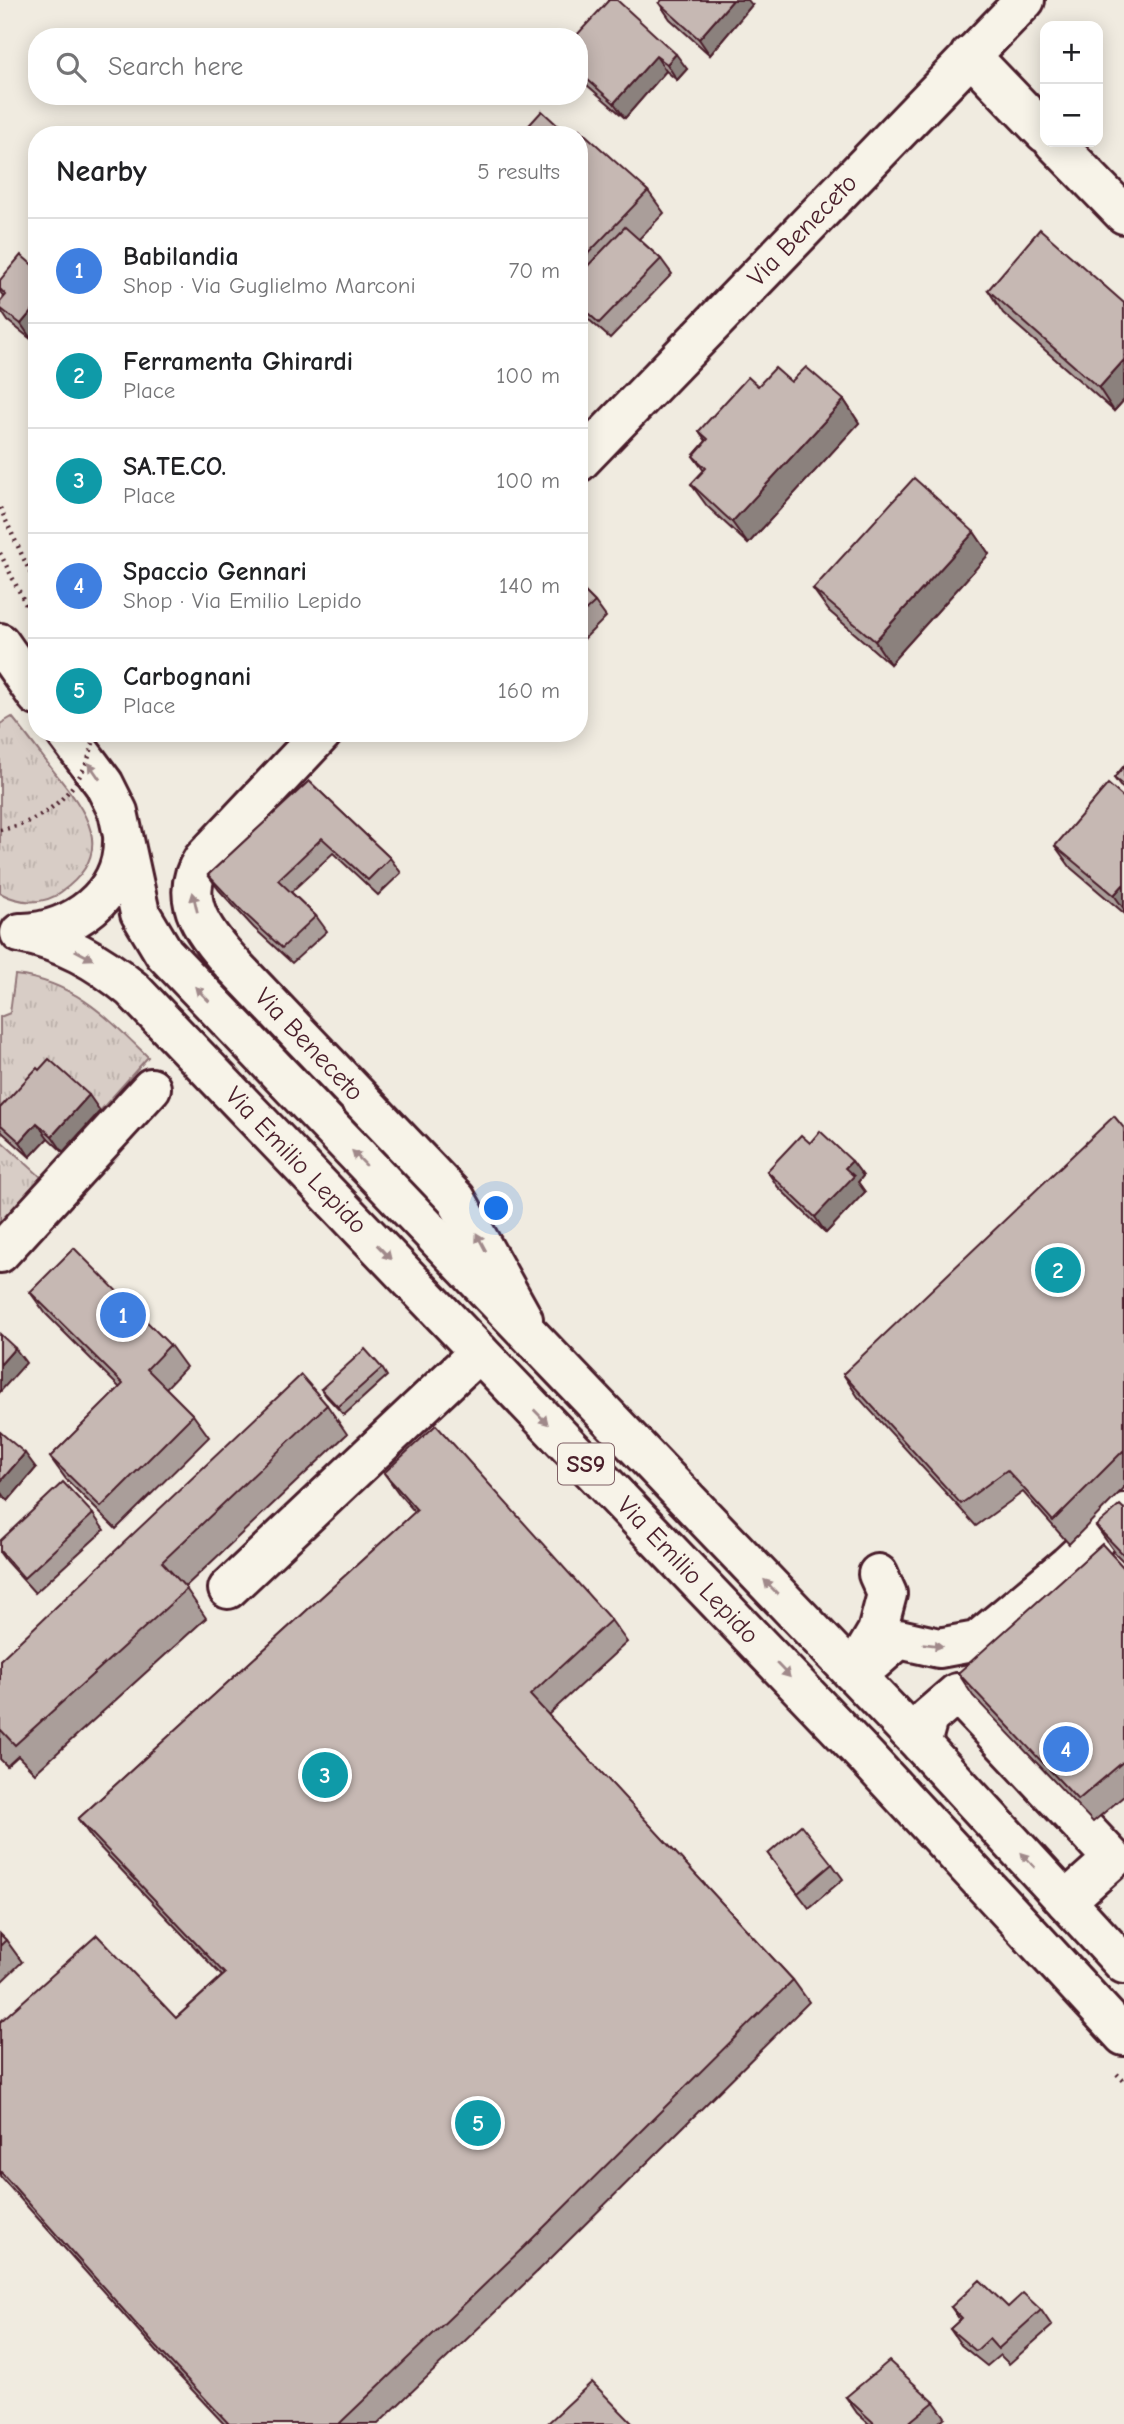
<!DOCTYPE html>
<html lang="en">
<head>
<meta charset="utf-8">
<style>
	body { margin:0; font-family:"Comic Neue",sans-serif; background:#f2f2f2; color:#202124 }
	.controls { position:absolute; right:21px; top:21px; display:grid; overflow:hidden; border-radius:14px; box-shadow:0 4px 18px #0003 }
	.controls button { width:63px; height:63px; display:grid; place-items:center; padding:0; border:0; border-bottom:2px solid #e0e0e0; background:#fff; color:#202124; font:35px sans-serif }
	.you { position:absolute; left:497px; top:1209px; width:24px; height:24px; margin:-18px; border:5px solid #fff; border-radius:50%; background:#1a73e8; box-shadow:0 0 0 10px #1a73e833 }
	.badge { display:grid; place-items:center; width:46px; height:46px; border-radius:50%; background:#d93025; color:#fff; font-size:23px; font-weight:700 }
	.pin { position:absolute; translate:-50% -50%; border:4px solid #fff; box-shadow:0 2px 7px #0006 }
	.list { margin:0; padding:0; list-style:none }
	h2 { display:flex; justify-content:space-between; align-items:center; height:91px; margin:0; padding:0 28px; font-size:30px }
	h2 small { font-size:23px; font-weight:400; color:#757577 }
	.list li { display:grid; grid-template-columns:46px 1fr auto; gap:21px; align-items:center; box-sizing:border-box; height:105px; padding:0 28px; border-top:2px solid #e0e0e0 }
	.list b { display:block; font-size:26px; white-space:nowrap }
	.list p { margin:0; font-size:23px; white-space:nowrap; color:#757577 }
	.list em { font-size:23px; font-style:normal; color:#757577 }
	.icon { flex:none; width:38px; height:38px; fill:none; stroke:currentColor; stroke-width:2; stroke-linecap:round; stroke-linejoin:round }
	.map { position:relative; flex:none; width:1124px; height:2424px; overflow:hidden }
	.search { position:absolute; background:#fff; box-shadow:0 4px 18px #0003; left:28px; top:28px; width:560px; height:77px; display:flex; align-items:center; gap:18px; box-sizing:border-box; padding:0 24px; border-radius:28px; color:#757577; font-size:26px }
	.panel { position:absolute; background:#fff; box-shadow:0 4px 18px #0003; left:28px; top:126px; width:560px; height:616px; border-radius:28px }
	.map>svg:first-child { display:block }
	.grass { fill:url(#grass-tufts); stroke:#917678; stroke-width:2 }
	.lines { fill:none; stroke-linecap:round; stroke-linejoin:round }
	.minor-casing { stroke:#4a1f2b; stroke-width:44 }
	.major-casing { stroke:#4a1f2b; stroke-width:44 }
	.path { stroke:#4a1f2b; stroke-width:4.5; stroke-dasharray:2 5; stroke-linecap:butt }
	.minor { stroke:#f7f3e8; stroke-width:38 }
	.major { stroke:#f7f3e8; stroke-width:38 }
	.path-bridge { stroke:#4a1f2b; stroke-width:4.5; stroke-dasharray:2 5; stroke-linecap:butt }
	.wall { fill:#aa9e9a; stroke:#4a1f2b; stroke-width:2 }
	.shaded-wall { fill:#8b817d; stroke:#4a1f2b; stroke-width:2 }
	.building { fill:#c6b8b3; stroke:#4a1f2b; stroke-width:2 }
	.oneway { fill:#a0898a }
	.labels { text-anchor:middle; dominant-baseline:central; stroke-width:5; stroke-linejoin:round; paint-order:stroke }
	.shield { fill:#f7f3e8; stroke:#7e5f64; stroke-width:2 }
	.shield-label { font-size:24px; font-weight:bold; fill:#4a1f2b }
	.street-label { font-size:26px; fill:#4a1f2b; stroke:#f7f3e8 }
</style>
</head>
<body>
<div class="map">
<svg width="1124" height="2424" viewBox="0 0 1124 2424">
	<defs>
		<pattern id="grass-tufts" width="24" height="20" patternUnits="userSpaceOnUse" patternTransform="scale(1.75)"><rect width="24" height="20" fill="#d8cdc6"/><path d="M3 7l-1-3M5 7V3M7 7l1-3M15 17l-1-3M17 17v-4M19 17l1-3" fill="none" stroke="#bbb0aa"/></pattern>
	</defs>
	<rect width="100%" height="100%" fill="#f0ebe0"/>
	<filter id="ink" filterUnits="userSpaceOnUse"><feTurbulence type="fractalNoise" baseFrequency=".0143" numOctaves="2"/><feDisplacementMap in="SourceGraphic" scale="14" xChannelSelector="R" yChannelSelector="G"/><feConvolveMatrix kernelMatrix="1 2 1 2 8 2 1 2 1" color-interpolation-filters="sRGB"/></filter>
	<g filter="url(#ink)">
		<!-- grass -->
		<g class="grass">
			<path d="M12,717C26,734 39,752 52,769C85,810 119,851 61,892C43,906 19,903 0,893V724Z"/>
			<path d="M15,975C75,982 107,1017 148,1057L100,1111L61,1075L47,1084L0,1136V1017L10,1013Z"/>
			<path d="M0,1140L41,1177L0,1223Z"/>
		</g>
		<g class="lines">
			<defs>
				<g id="minor">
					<path d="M970,55L1045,133"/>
					<path d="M1054,142L1124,214"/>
					<path id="s1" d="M579,462L1025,0"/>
					<path id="s2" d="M322,733L203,859C175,901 208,937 236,968L456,1199L523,1319"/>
					<path d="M0,1253L151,1088"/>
					<path d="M228,1589L479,1352"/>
					<path d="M858,1664L877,1632L887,1594L878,1574"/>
					<path d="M852,1672L874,1661L899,1639L939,1648L977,1641L1068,1565L1124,1513"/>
					<path d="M921,1744L928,1718L957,1693L1113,1859L1066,1901"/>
				</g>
				<g id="major">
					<path d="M0,643L37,696"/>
					<path d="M66,733L104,784L118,812L140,913L164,953L921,1744L1124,1964"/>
					<path id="s3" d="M20,933C63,941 98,961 132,989L868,1759L1124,2036"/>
					<path d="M23,933C72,932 123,895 123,842"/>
				</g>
			</defs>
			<!-- minor casing -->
			<use href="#minor" class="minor-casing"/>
			<!-- major casing -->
			<use href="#major" class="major-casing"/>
			<!-- path -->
			<g class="path">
				<path d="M0,508L37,587"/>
				<path d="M0,553L29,611L37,618"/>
				<path d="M1117,2074L1124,2081"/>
			</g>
			<!-- minor -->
			<use href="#minor" class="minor"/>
			<!-- major -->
			<use href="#major" class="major"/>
			<!-- path-bridge -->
			<path class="path-bridge" d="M0,830C50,821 87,784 95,733"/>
		</g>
		<!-- wall -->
		<g class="wall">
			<path d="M609,0L687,69L677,80L666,71L625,118L579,78V37Z"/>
			<path d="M659,3L752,5L710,55L670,19Z"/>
			<path d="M579,135L648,191L664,213L639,239L661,259L672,274L610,338L579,311Z"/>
			<path d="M0,280L32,340L8,321L0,309V302L4,297L0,292Z"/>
			<path d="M988,290L1124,303V400L1114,411L1003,313Z"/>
			<path d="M791,382L844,400L859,423L748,544L707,506L691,484L704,471L693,456L706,441L699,431L758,386Z"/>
			<path d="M974,532L989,554L890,664L829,611L813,589Z"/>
			<path d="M579,586L595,602L606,617L579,644Z"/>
			<path d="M1124,766V789L1120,786L1114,778Z"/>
			<path d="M309,781L390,858L401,873L378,895L333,853L291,892L316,916L327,931L292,963L254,928L219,890L208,875Z"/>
			<path d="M1124,798V913L1071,868L1055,846Z"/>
			<path d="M39,1070L100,1111L63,1152L48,1138L30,1157L3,1133L0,1129V1108Z"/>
			<path d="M1124,1128V1488L1069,1544L1023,1492L976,1526L858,1397L843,1374Z"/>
			<path d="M810,1143L852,1161L863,1176L858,1182L865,1192L826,1233L778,1187L767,1171Z"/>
			<path d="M30,1292L170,1345L186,1367L166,1388L193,1415L209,1437L116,1529L66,1479L50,1457L120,1388L46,1314Z"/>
			<path d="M382,1368L387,1376L344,1415L327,1397L321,1389Z"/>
			<path d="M327,1405L347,1434L185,1587L206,1618L35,1773L18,1756L7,1766L0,1759V1660Z"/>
			<path d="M0,1432L36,1468L8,1501L0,1495Z"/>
			<path d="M384,1473L611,1620L627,1642L548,1715L793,1980L809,2002L540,2269L378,2424H224L168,2364L0,2176V2022L176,2018L222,1976L94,1841L78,1819L415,1512L400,1495Z"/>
			<path d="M1124,1509V1562L1116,1554L1096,1526Z"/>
			<path d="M93,1514L104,1530L35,1593L6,1561L0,1553V1541Z"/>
			<path d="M1124,1568V1796L1093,1822L973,1696L958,1673Z"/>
			<path d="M768,1854L832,1864L843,1879L809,1908Z"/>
			<path d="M0,1934L6,1940L22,1962L0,1983Z"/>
			<path d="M951,2307H1008L1041,2310L1052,2326L1009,2364L1000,2355L987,2366L961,2345L950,2329L960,2320Z"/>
			<path d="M846,2397L934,2402L945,2417L937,2424H869L857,2413Z"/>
		</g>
		<!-- shaded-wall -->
		<g class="shaded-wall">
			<path d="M733,0H748L752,5L710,55L699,39Z"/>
			<path d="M676,54L687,69L677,80L667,64Z"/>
			<path d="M656,56L666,71L625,118L614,103Z"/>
			<path d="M37,305V333L32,340L21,324Z"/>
			<path d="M1124,360V400L1114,411L1099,388Z"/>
			<path d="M844,400L859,423L748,544L732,522Z"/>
			<path d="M974,532L989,554L890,664L875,641Z"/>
			<path d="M1124,884V909L1114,895Z"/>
			<path d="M89,1095L100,1111L63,1152L52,1136Z"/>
			<path d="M37,1123L48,1138L30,1157L20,1142Z"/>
			<path d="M852,1161L863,1176L858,1182L865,1192L826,1233L815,1217L845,1168Z"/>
			<path d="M15,1348L26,1363L0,1392V1365Z"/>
			<path d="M25,1453L36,1468L8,1501L0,1490V1482Z"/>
		</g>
		<!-- building -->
		<g class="building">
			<path d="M609,0H617L676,54L667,64L656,56L614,103L579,72V37H575Z"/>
			<path d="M662,0H733L699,39L659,3Z"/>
			<path d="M542,111L568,135H520Z"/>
			<path d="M579,129L648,191L579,263V135H574Z"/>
			<path d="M625,227L661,259L599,323L579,305V275Z"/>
			<path d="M1040,229L1124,303V360L1099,388L988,290Z"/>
			<path d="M21,255L37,269V305L21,324L0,308V302L6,295L0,289V280Z"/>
			<path d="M806,367L844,400L732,522L691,484L706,468L693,456L708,439L699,431L748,377L758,386L775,368L791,382Z"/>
			<path d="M914,478L974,532L875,641L813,589Z"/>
			<path d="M579,586L595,602L579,617Z"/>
			<path d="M1124,766V786L1114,778Z"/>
			<path d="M309,781L390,858L368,880L322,838L278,880L316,916L282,948L243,912L208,875Z"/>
			<path d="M1108,784L1124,798V884L1114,895L1055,846Z"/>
			<path d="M49,1059L89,1095L52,1136L37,1123L20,1142L0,1124V1108L37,1068L39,1070Z"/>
			<path d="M1114,1116L1124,1128V1450L1053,1521L1007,1470L961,1504L843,1374Z"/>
			<path d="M820,1131L852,1161L845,1168L854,1176L815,1217L767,1171L801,1135L810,1143Z"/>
			<path d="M74,1248L170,1345L147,1369L193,1415L101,1507L50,1457L123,1384L30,1292Z"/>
			<path d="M0,1334L15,1348L0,1365Z"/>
			<path d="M365,1349L382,1368L338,1407L321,1389Z"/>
			<path d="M301,1375L327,1405L162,1562L187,1589L15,1745L0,1729V1660Z"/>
			<path d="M436,1425L611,1620L530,1695L793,1980L524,2247L339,2424H229L152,2342L0,2171V2022L97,1935L176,2018L225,1974L78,1819L417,1510L384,1473Z"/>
			<path d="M0,1432L25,1453L0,1482Z"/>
			<path d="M63,1482L93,1514L24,1578L0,1551V1541Z"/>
			<path d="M1120,1505L1124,1509V1555L1096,1526Z"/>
			<path d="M1102,1544L1124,1568V1761L1078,1800L958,1673Z"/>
			<path d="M801,1825L832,1864L798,1893L768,1854Z"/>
			<path d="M0,1934L6,1940L0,1946Z"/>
			<path d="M980,2280L1008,2307L1023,2293L1041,2310L998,2349L989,2339L976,2351L950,2329L962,2318L951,2307Z"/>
			<path d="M889,2361L934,2402L907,2424H875L846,2397Z"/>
			<path d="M592,2382L633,2424H547Z"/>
		</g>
		<!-- one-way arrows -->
		<defs><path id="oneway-solid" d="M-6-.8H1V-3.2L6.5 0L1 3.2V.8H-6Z" transform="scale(1.75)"/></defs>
		<g class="oneway">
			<use href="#oneway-solid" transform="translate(94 771) rotate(-125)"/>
			<use href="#oneway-solid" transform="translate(195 902) rotate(-103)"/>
			<use href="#oneway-solid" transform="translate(84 955) rotate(28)"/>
			<use href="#oneway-solid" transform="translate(202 994) rotate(-134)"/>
			<use href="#oneway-solid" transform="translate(359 1158) rotate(-134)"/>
			<use href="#oneway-solid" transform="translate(481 1242) rotate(-118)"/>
			<use href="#oneway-solid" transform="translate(384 1252) rotate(46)"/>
			<use href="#oneway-solid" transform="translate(541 1417) rotate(46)"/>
			<use href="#oneway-solid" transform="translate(771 1587) rotate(-134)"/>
			<use href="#oneway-solid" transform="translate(933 1645) rotate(7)"/>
			<use href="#oneway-solid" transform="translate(783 1670) rotate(46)"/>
			<use href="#oneway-solid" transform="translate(1028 1860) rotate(-133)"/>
		</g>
	</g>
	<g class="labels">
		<!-- shield labels -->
		<rect class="shield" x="558" y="1443.5" width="56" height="41" rx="5"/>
		<g class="shield-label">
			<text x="586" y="1464">SS9</text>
		</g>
		<!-- street labels -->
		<g class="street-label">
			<text stroke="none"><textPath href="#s1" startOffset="322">Via Beneceto</textPath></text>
			<text stroke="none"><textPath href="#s2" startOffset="404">Via Beneceto</textPath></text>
			<text stroke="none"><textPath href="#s3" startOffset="364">Via Emilio Lepido</textPath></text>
			<text stroke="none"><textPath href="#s3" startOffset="931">Via Emilio Lepido</textPath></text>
		</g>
	</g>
</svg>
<div class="controls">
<button>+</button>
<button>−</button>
</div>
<div class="you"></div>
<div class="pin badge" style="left:123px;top:1315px;background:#3f7fe0">1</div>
<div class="pin badge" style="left:1058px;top:1270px;background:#0f9aa8">2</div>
<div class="pin badge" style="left:325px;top:1775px;background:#0f9aa8">3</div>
<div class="pin badge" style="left:1066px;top:1749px;background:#3f7fe0">4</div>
<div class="pin badge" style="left:478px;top:2123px;background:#0f9aa8">5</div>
<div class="search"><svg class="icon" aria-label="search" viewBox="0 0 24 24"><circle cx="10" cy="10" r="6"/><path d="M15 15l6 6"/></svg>Search here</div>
<section class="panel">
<h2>Nearby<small>5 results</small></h2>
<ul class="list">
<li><span class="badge" style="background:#3f7fe0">1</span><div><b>Babilandia</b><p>Shop · Via Guglielmo Marconi</p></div><em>70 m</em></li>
<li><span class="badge" style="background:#0f9aa8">2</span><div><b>Ferramenta Ghirardi</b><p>Place</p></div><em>100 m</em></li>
<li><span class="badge" style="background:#0f9aa8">3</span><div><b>SA.TE.CO.</b><p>Place</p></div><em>100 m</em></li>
<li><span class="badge" style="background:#3f7fe0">4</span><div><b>Spaccio Gennari</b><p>Shop · Via Emilio Lepido</p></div><em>140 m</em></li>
<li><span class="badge" style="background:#0f9aa8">5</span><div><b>Carbognani</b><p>Place</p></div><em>160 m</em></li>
</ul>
</section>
</div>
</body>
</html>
